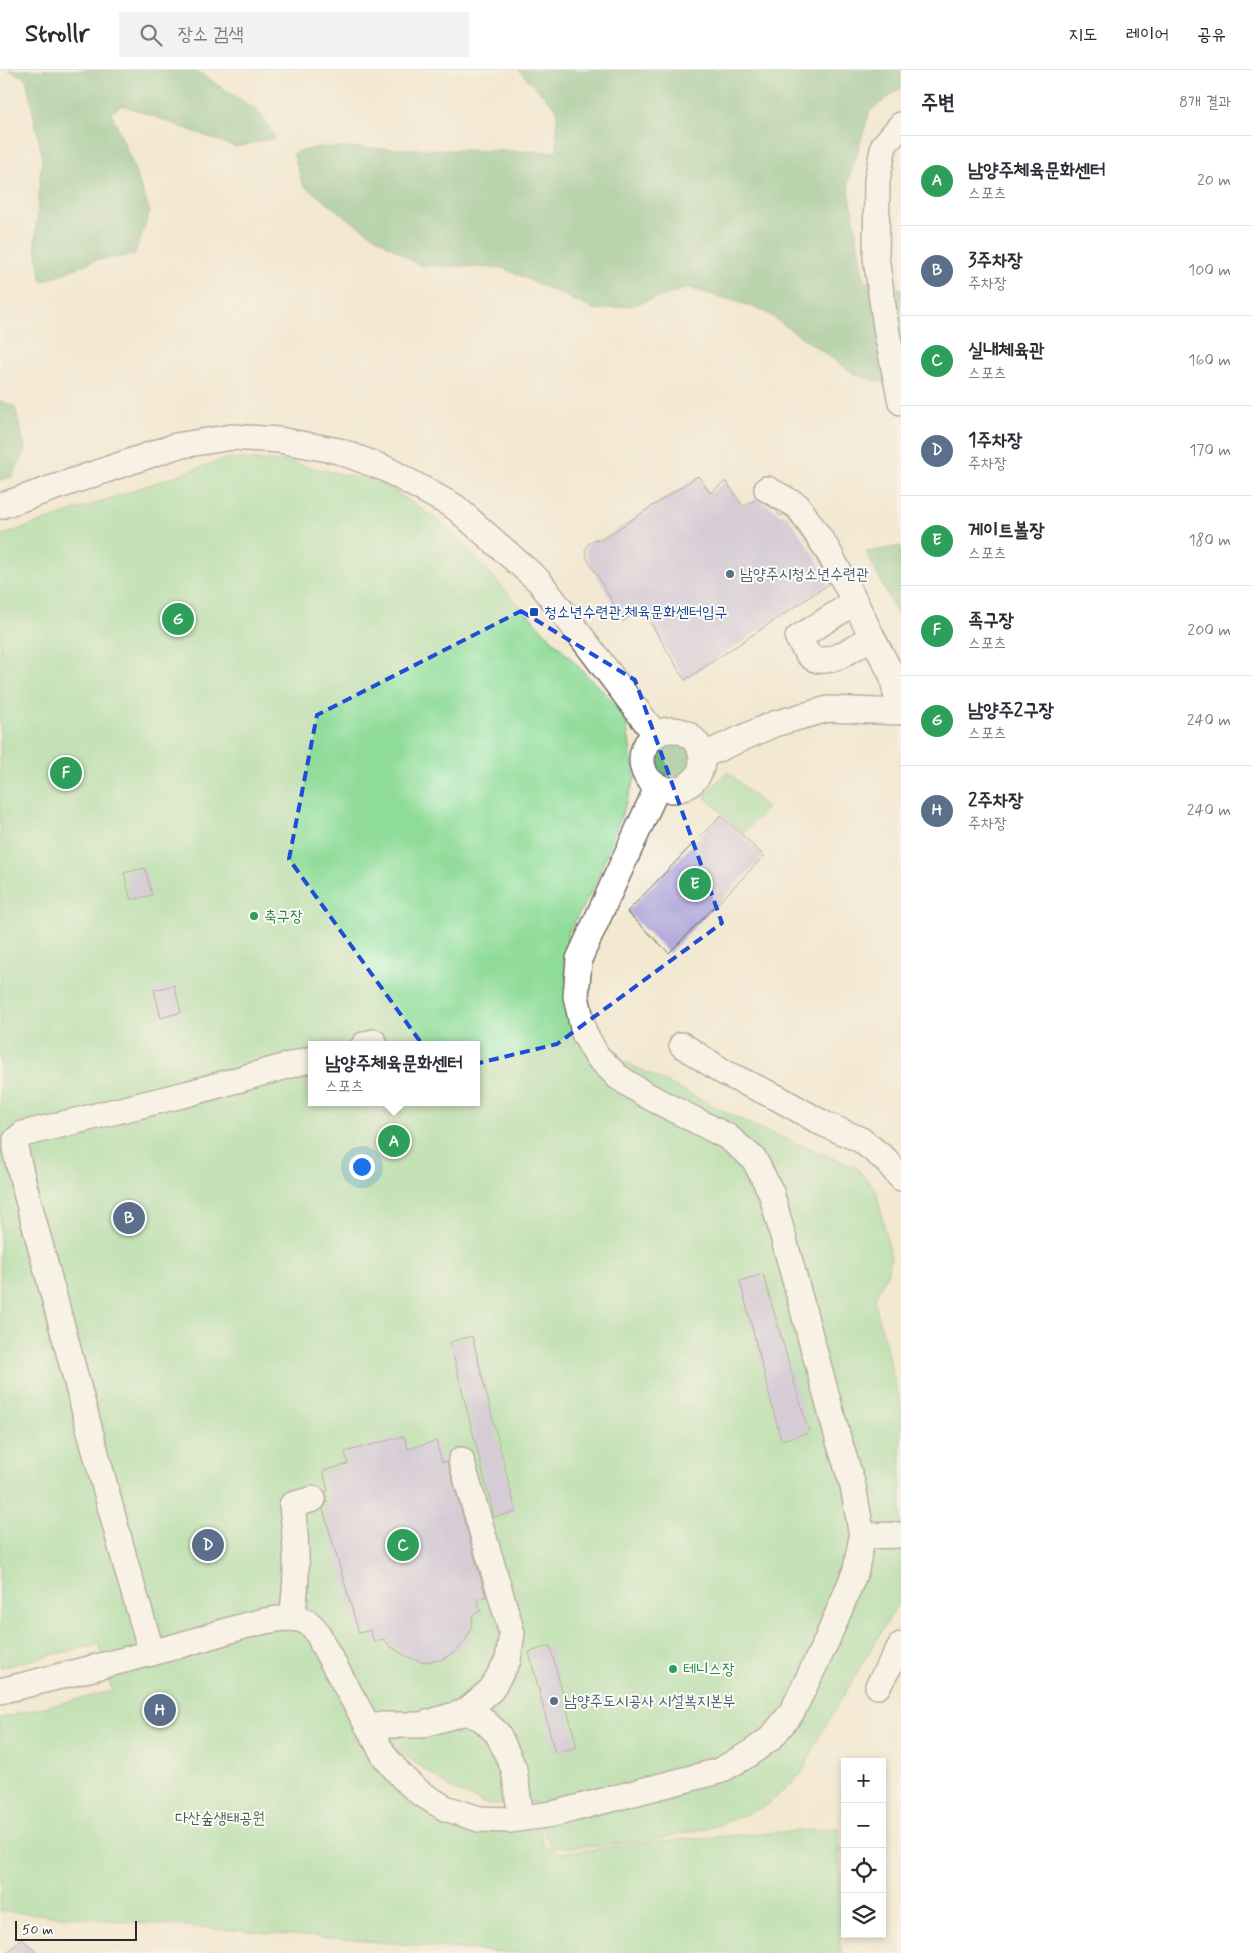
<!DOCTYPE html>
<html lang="ko">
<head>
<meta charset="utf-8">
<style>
	body { margin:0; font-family:Mynerve,"Poor Story",sans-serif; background:#f2f2f3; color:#2b2b33 }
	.controls { position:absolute; right:15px; bottom:15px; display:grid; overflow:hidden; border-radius:0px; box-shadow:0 2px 8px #0003 }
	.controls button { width:45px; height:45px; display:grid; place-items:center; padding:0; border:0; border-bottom:1px solid #e1e1e2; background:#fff; color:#2b2b33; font:25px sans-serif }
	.scale { position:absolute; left:15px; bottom:12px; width:122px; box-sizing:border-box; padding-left:5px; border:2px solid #2b2b2b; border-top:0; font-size:14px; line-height:18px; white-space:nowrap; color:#2b2b2b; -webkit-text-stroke:4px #fdfcf7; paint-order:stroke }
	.you { position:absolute; left:361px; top:1096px; width:18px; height:18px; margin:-12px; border:4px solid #fff; border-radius:50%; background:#1a73e8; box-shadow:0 0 0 8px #1a73e833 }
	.badge { display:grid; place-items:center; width:32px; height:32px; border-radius:50%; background:#d1495b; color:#fff; font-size:16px; font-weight:700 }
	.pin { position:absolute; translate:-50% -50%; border:2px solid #fff; box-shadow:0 1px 5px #0006 }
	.popup { position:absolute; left:308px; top:971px; width:172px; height:65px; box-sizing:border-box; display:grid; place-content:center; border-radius:0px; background:#fff; filter:drop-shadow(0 1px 4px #0005); font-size:16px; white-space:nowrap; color:#7c7c81 }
	.popup b { font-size:19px; color:#2b2b33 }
	.popup::after { content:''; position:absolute; left:50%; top:100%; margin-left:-10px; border:10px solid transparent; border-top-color:#fff }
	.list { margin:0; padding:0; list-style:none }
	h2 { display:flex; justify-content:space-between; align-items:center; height:65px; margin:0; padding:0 20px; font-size:21px }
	h2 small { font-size:16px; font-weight:400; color:#7c7c81 }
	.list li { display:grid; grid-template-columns:32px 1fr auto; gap:15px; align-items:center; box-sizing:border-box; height:90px; padding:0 20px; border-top:1px solid #e1e1e2 }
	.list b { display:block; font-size:19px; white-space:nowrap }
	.list p { margin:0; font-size:16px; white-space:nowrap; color:#7c7c81 }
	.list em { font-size:16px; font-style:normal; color:#7c7c81 }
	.icon { flex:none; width:28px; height:28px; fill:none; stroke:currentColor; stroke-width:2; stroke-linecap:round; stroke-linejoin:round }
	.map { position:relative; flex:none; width:901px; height:1883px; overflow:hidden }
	header { display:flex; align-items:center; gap:30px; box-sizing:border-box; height:70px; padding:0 25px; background:#fff; border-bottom:1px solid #e1e1e2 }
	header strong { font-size:24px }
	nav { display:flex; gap:28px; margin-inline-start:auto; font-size:18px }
	.search { width:350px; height:45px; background:#f2f2f3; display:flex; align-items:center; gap:12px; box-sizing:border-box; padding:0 18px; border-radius:0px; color:#7c7c81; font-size:19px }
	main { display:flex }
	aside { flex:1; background:#fff }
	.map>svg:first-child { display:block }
	.green { fill:#8fdb98; stroke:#5d8362; fill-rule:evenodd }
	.forest { fill:#73bb80; stroke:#4f7356 }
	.building { fill:#b3acdb }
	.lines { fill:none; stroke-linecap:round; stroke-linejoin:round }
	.minor-casing { stroke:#716d65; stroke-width:28 }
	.minor { stroke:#fff; stroke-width:25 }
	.marked { fill:none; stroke:#1d4ed8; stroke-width:4; stroke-dasharray:10 6; stroke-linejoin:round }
	.service-dot { fill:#5c6f8a; stroke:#fdfcf7; stroke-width:2 }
	.transit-dot { fill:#1a4fb4; stroke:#fdfcf7; stroke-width:2 }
	.leisure-dot { fill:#2e9e5b; stroke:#fdfcf7; stroke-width:2 }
	.labels { text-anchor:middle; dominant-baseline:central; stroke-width:4; stroke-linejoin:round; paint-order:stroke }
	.service-label { font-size:16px; fill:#4e5e75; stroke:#fdfcf7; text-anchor:start }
	.transit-label { font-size:16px; fill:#164399; stroke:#fdfcf7; text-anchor:start }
	.leisure-label { font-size:16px; fill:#27864d; stroke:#fdfcf7; text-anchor:start }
	.park-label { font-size:16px; fill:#49604c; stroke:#fdfcf7 }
</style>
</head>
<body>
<header>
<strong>Strollr</strong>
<div class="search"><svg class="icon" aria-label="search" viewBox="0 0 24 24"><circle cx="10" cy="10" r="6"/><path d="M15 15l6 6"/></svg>장소 검색</div>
<nav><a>지도</a><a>레이어</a><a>공유</a></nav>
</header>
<main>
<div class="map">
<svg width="901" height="1883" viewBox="0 0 901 1883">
	<rect width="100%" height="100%" fill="#fdfcf7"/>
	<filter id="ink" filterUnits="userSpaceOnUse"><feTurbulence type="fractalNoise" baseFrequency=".02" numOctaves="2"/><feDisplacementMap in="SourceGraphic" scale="10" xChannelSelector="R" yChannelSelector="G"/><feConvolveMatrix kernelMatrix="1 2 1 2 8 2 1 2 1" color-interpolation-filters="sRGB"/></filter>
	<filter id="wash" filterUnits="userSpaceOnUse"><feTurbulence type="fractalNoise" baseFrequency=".0096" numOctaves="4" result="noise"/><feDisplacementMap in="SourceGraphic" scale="20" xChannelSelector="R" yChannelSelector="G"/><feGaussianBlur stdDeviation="1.12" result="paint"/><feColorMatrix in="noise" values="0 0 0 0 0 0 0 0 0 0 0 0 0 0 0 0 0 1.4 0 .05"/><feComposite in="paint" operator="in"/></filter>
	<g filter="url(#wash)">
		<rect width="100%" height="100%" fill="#f3e8d1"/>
		<!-- green -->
		<g class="green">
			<path d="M228,388L287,392L382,413L441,452L535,552L625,644L635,709L595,815L568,863L565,902L579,969L754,1056L856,1097L876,1120L891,1189L887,1204L874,1230L901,1336V1528L819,1667L802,1703L768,1735L716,1756L649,1771L597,1776L551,1778L543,1758L536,1733L487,1735L451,1718L407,1687L383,1664L352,1668L391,1711L445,1750L539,1753L543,1775L558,1783L696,1768L839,1758L841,1883H513L0,1841V1648L112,1621L99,1573L0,1598V466ZM312,975H476V1032H312Z"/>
			<path d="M727,701L767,738L743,763L704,726Z"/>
		</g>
		<!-- forest -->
		<g class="forest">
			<path d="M8,0H195L258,41L275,68L235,77L123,35L111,42L131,90L150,142L134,185L96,190L42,212L35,174L42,85L26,8Z"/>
			<path d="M518,0H901V18L870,41L848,112L864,212L901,219V342L886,314L856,305L761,239L689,218L634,235L595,240L503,198L419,195L354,153L303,115L293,83L318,77L557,82V39Z"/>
			<path d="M0,330L15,337L26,381L12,407L0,410Z"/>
			<path d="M901,476V552L866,482Z"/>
			<circle cx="673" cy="688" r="18"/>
		</g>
		<g id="blocks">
			<!-- building -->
			<g class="building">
				<path d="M698,406L710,423L726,411L743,436L757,429L777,441L780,446L783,444L788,447L815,486L829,514L685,610L642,539L623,551L587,488L585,480L590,472L595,469L601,470Z"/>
				<path d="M721,745L764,786L669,883L627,842Z"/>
				<path d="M145,798L152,825L131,830L124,803Z"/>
				<path d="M174,915L181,942L161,948L154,920Z"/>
				<path d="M763,1204L809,1363L781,1370L740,1211Z"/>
				<path d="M472,1266L516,1442L494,1447L450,1272Z"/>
				<path d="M404,1366L408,1379L436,1371L442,1392L447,1391L486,1527L477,1529L481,1541L473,1544L471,1558L466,1570L456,1581L441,1590L422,1592L406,1586L390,1576L384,1569L374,1572L370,1560L359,1563L323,1439L327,1432L325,1422L328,1421L323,1401L348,1394L345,1382Z"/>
				<path d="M550,1576L577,1677L555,1683L529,1582Z"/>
				<path d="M21,1868L37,1883H7Z"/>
			</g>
		</g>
	</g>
	<g filter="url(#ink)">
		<use href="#blocks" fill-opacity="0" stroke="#716d65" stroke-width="1"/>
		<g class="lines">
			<defs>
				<g id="minor">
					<path d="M901,55L884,75L877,110L876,188L887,264L901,332"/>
					<path d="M767,419L798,436L827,479L855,532"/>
					<path d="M0,436L176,376L232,367L279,370L339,381L386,399L455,437L539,511L655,664"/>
					<path d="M855,532L872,567C856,576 825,601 809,585C805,581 802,574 798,568Z"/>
					<path d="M872,567L892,605L900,641"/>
					<circle cx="672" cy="690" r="30"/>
					<path d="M702,686L774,654L828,639L901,642"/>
					<path d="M364,975L374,972"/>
					<path d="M682,975L725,1003L778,1028L822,1053L861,1070L886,1090L901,1108"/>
					<path d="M862,1466L901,1465"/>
					<path d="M292,1548C298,1506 297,1477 292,1435L313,1429"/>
					<path d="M152,1583L127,1499L24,1115L16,1083V1070L23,1064L190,1023L312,989"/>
					<path d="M878,1616L901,1575"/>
					<path d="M0,1621C61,1606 123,1591 184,1574C213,1566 261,1548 291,1548C310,1549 317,1559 323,1575L385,1687L404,1709L420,1723L445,1738L479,1749L510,1750L553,1744L719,1701L749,1684L771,1668L792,1642L826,1572L856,1500L862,1466L853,1416L838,1368L771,1122L754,1089L728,1067L646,1025L618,1007L597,986L584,963L576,926L579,889L658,716"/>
					<path d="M465,1642L481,1648L498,1664L514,1699L521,1748"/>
					<path d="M367,1655H421L465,1642L491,1620L508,1590L512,1563L461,1390"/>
				</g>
			</defs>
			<!-- minor casing -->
			<use href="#minor" class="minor-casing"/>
			<!-- minor -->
			<use href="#minor" class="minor"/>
		</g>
	</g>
	<!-- marked area -->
	<path d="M0 0H901V1883H0ZM521,541L635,610L722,853L557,974L442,1002L289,789L317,645Z" fill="#f3e8d1" fill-opacity=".55" fill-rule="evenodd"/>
	<path class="marked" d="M521,541L635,610L722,853L557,974L442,1002L289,789L317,645Z"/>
	<!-- markers -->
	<g class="service-dot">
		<circle cx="730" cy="504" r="5"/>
		<circle cx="554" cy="1631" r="5"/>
	</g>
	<rect class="transit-dot" x="529" y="537" width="10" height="10" rx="2.5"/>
	<g class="leisure-dot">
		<circle cx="254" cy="846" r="5"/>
		<circle cx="673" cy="1599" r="5"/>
	</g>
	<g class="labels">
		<!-- service labels -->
		<g class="service-label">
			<text x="740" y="504">남양주시청소년수련관</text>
			<text x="564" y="1631">남양주도시공사 시설복지본부</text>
		</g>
		<!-- transit labels -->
		<g class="transit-label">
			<text x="544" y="542">청소년수련관.체육문화센터입구</text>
		</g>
		<!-- leisure labels -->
		<g class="leisure-label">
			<text x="264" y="846">축구장</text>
			<text x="683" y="1599">테니스장</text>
		</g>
		<!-- park labels -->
		<g class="park-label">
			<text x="220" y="1748">다산숲생태공원</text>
		</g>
	</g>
</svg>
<div class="controls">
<button>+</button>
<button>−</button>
<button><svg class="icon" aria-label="locate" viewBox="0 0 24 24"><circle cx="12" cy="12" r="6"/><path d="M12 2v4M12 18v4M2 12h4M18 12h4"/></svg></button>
<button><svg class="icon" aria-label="layers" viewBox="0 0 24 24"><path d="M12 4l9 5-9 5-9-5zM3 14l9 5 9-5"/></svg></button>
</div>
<div class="scale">50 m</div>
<div class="you"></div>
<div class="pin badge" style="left:394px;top:1071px;background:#2e9e5b">A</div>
<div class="popup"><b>남양주체육문화센터</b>스포츠</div>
<div class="pin badge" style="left:129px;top:1148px;background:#5c6f8a">B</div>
<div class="pin badge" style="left:403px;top:1475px;background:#2e9e5b">C</div>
<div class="pin badge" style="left:208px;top:1475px;background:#5c6f8a">D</div>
<div class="pin badge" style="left:695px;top:814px;background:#2e9e5b">E</div>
<div class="pin badge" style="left:66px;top:703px;background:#2e9e5b">F</div>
<div class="pin badge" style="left:178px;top:549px;background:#2e9e5b">G</div>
<div class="pin badge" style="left:160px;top:1640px;background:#5c6f8a">H</div>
</div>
<aside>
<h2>주변<small>8개 결과</small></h2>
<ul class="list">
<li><span class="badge" style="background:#2e9e5b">A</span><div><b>남양주체육문화센터</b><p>스포츠</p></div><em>20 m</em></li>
<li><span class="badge" style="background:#5c6f8a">B</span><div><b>3주차장</b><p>주차장</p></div><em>100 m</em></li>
<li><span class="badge" style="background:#2e9e5b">C</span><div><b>실내체육관</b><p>스포츠</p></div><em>160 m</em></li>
<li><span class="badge" style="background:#5c6f8a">D</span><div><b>1주차장</b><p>주차장</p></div><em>170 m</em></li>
<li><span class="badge" style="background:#2e9e5b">E</span><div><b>게이트볼장</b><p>스포츠</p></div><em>180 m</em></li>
<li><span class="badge" style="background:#2e9e5b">F</span><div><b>족구장</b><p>스포츠</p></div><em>200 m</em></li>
<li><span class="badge" style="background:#2e9e5b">G</span><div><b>남양주2구장</b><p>스포츠</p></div><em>240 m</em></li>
<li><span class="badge" style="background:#5c6f8a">H</span><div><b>2주차장</b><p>주차장</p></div><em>240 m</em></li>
</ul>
</aside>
</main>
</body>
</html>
